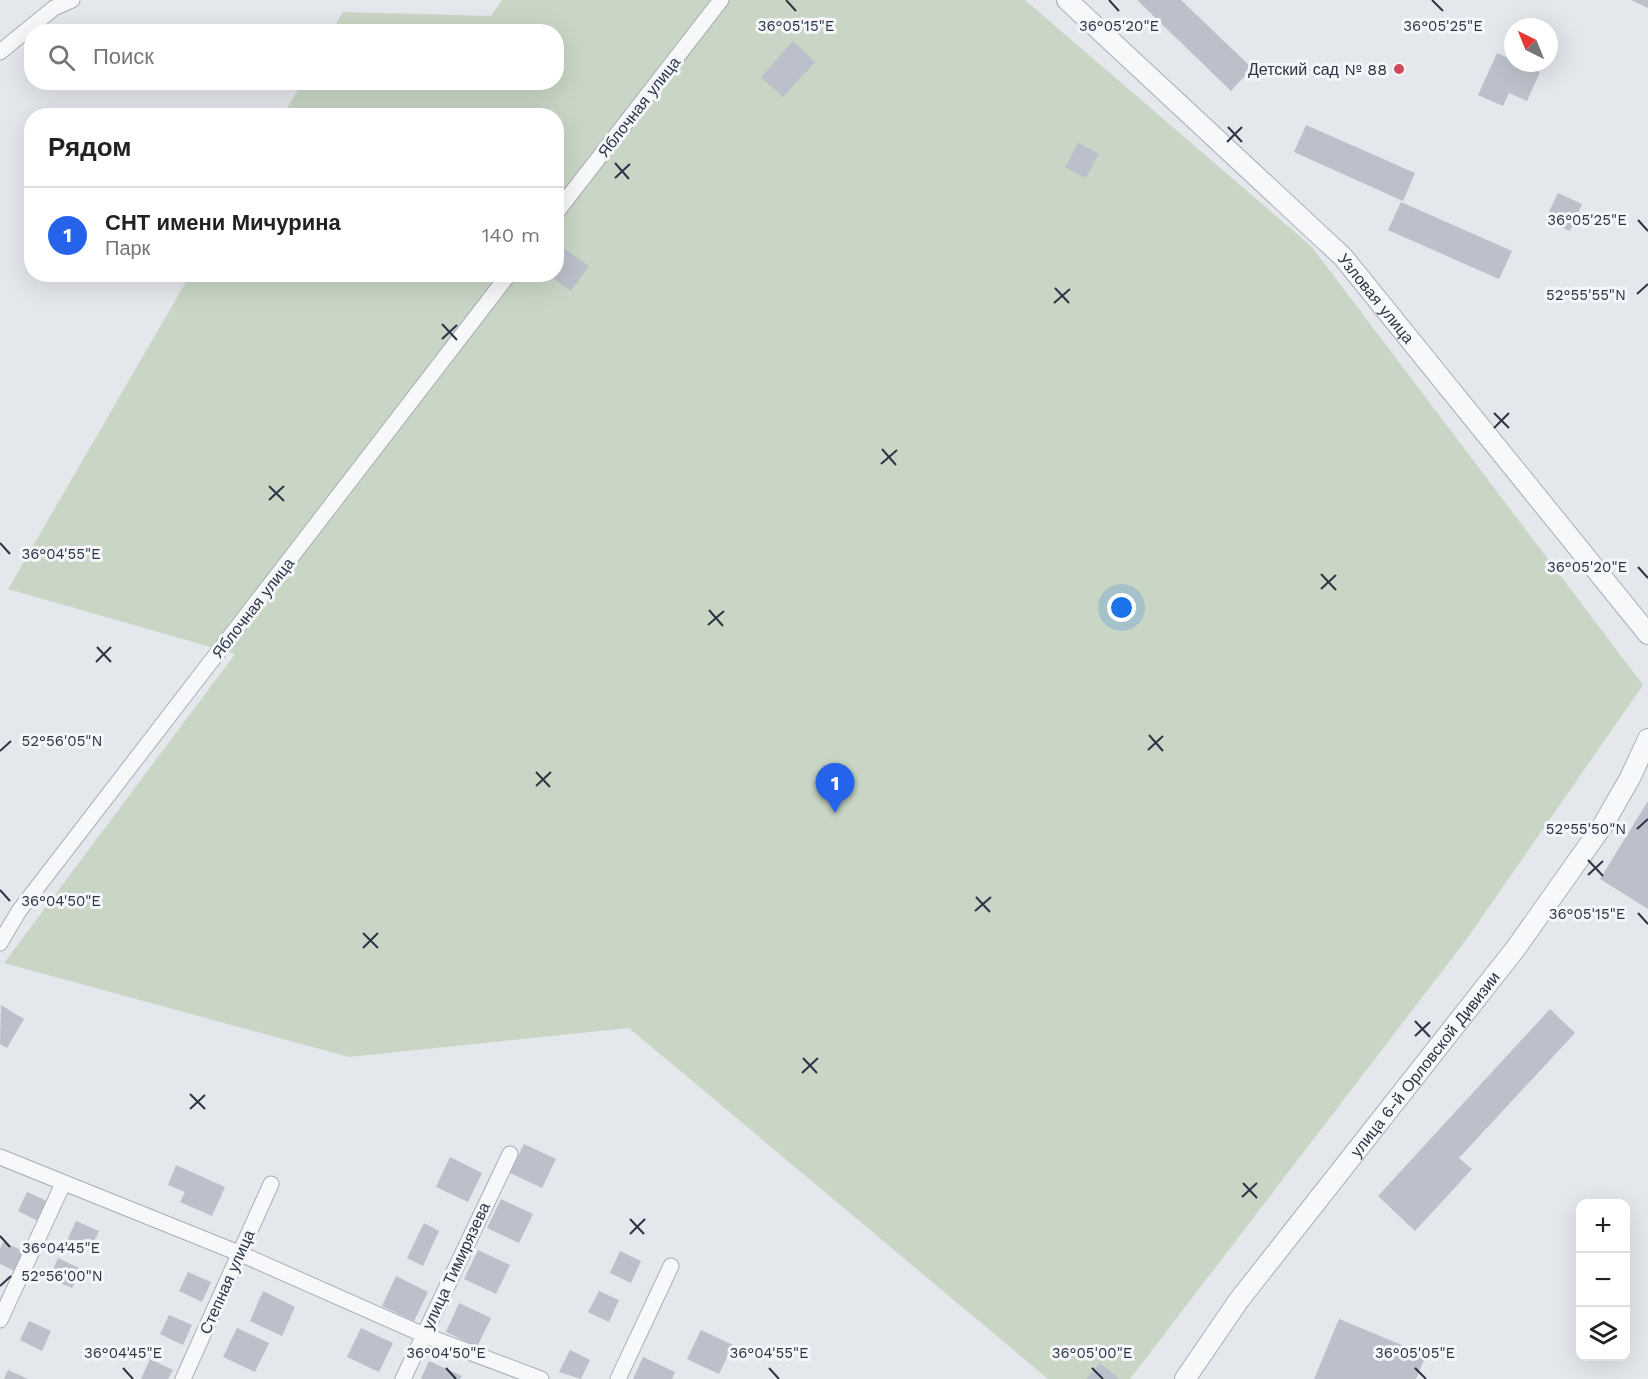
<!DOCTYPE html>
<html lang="ru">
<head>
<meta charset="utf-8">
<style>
	body { margin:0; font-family:"Work Sans",sans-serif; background:#f2f2f2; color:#222 }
	.controls { position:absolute; right:18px; bottom:18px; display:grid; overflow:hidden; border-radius:12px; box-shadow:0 6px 24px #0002 }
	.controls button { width:54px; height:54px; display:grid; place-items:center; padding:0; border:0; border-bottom:2px solid #e0e0e0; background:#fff; color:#222; font:30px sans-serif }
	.compass { position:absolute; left:1504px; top:18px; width:54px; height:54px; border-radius:50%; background:#fff; box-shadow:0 6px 24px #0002; rotate:317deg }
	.you { position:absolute; left:1122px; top:608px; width:21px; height:21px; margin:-15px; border:4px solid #fff; border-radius:50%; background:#1a73e8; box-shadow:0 0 0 9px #1a73e833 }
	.badge { display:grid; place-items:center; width:39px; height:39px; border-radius:50%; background:#2563eb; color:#fff; font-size:20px; font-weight:700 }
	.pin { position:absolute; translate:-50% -50px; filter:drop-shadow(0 2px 3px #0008) }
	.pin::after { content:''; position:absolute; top:32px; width:21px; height:18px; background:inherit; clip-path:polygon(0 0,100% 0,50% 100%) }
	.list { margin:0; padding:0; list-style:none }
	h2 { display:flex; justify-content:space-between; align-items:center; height:78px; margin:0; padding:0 24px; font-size:26px }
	h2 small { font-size:20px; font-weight:400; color:#767676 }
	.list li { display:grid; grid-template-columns:39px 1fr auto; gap:18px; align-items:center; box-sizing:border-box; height:96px; padding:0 24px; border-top:2px solid #e0e0e0 }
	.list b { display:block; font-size:22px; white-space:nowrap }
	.list p { margin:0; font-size:20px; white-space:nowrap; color:#767676 }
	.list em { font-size:20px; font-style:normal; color:#767676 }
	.icon { flex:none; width:33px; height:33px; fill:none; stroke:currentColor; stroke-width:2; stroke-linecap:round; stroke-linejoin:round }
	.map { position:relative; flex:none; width:1648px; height:1379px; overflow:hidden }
	.search { position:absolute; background:#fff; box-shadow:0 6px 24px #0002; left:24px; top:24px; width:540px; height:66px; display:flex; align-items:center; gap:15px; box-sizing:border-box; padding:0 21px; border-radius:24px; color:#767676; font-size:22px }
	.panel { position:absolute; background:#fff; box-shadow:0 6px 24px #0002; left:24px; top:108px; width:540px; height:174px; border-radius:24px }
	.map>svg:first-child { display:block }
	.green { fill:#c9d6c5 }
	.building { fill:#bbc0ca }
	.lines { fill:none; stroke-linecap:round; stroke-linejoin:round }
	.minor-casing { stroke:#a9aeb7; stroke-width:17 }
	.tertiary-casing { stroke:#a9aeb7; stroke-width:22 }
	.minor { stroke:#f7f8fa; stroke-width:15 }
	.tertiary { stroke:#f7f8fa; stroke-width:20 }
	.ticks { fill:none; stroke:#2b3445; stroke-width:2 }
	.poi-dot { fill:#d1495b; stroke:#f4f6f9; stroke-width:2 }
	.labels { text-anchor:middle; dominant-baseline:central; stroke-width:6; stroke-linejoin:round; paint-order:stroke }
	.poi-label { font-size:16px; fill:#2b3445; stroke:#f4f6f9; text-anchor:end }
	.street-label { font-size:16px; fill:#2b3445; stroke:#f4f6f9 }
	.ticks-label { font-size:15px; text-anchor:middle; fill:#2b3445; stroke:#f4f6f9; stroke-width:6; stroke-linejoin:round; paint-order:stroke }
</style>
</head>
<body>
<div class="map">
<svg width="1648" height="1379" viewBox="0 0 1648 1379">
	<rect width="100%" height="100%" fill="#e4e7ec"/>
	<!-- green -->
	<path class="green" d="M502,0H1025L1312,247L1643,685L1466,940L1130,1379H1048L629,1028L349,1057L4,963L235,654L8,589L190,275L556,274V116L283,115L302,83L556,82V32L332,31L343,12L491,16Z"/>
	<!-- building -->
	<g class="building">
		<path d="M1137,0H1181L1252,68L1231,91Z"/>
		<path d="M1631,0H1648V8Z"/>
		<path d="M793,41L815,62L783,97L761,77Z"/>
		<path d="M1497,53L1513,60V63H1520L1540,72L1527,101L1509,93L1503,106L1478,95Z"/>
		<path d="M1306,125L1415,173L1403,201L1294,152Z"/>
		<path d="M1078,143L1099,154L1086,178L1065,167Z"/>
		<path d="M1558,193L1582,204L1570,231L1545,220Z"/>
		<path d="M1401,202L1512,251L1499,279L1388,230Z"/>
		<path d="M565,249L589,266L571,291L547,274H556V261Z"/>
		<path d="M1648,801V909L1600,879Z"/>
		<path d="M1,1005L24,1019L7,1048L0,1044Z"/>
		<path d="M1550,1009L1575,1033L1459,1158L1472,1169L1415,1231L1378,1196Z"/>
		<path d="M524,1144L556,1159L542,1188L510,1173Z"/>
		<path d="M450,1157L482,1173L468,1202L436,1187Z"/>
		<path d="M176,1165L225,1187L212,1216L180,1202L185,1192L168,1185Z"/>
		<path d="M27,1192L49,1202L40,1222L18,1211Z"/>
		<path d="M501,1199L533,1214L519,1243L487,1228Z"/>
		<path d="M76,1221L99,1231L90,1250L67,1240Z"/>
		<path d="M424,1223L439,1231L423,1266L407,1258Z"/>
		<path d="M3,1242L26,1252L17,1272L0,1264V1249Z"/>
		<path d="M478,1250L510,1265L496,1294L464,1279Z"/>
		<path d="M620,1251L641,1261L631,1283L610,1273Z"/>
		<path d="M58,1258L81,1269L72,1288L49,1278Z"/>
		<path d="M188,1272L211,1282L202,1302L179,1291Z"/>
		<path d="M396,1276L428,1292L414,1321L382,1306Z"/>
		<path d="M263,1291L295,1307L282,1336L250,1321Z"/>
		<path d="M599,1291L619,1300L609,1322L588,1312Z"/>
		<path d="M459,1303L491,1318L477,1347L446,1332Z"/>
		<path d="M169,1315L192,1325L183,1345L160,1334Z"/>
		<path d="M1339,1319L1426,1355L1416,1379H1314Z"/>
		<path d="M29,1321L51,1331L42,1351L20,1340Z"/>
		<path d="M237,1328L269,1343L255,1372L223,1357Z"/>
		<path d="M361,1328L393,1343L379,1372L347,1357Z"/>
		<path d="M701,1330L733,1345L719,1374L687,1359Z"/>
		<path d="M570,1350L590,1360L581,1379L559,1372Z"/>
		<path d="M643,1357L675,1372L672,1379H633Z"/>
		<path d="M150,1359L173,1370L168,1379H141Z"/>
		<path d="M429,1361L462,1376L460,1379H421Z"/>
		<path d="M1100,1363L1119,1379H1086Z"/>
		<path d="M8,1370L28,1379H4Z"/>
	</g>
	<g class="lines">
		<defs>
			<g id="minor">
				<path d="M0,52L54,8L72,0"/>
				<path d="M556,213L721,0"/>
				<path d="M0,943L19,911L509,274"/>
				<path d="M0,1157L241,1254L424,1335L541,1379"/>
				<path d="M0,1320L63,1184"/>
				<path d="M183,1379L271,1184"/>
				<path d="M403,1379L510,1154"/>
				<path d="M618,1379L671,1266"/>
			</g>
			<g id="tertiary">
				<path id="s1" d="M1067,0L1343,257L1648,634"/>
				<path id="s2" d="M1185,1379L1239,1300L1516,948L1603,825L1630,778L1648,739"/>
			</g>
		</defs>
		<!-- minor casing -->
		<use href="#minor" class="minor-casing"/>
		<!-- tertiary casing -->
		<use href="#tertiary" class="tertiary-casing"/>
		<!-- minor -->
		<use href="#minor" class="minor"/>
		<!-- tertiary -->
		<use href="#tertiary" class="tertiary"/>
	</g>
	<!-- ticks -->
	<path class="ticks" d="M786,0L796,11M1109,0L1119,11M1432,0L1443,11M1228,127L1242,142M1227,142L1242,127M615,163L629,179M615,178L630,164M1638,220L1648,231M1055,288L1069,303M1637,294L1648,284M1054,303L1070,289M442,324L457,340M442,339L457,325M1494,413L1509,428M1494,428L1509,413M882,449L896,465M881,464L897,450M269,486L284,501M269,500L284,486M0,543L10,554M1638,567L1648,578M1321,574L1336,590M1321,589L1336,575M709,610L723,626M708,625L724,611M97,647L111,662M96,662L111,647M1149,735L1163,751M1148,750L1163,736M0,751L11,741M536,772L550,787M536,786L551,772M1637,829L1648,819M1588,860L1603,876M1588,875L1603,861M0,890L10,901M976,897L990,912M975,911L991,897M1638,913L1648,924M363,933L378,948M363,948L378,933M1415,1021L1430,1037M1415,1036L1430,1022M803,1058L817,1073M802,1073L818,1058M190,1094L205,1109M190,1109L205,1095M1243,1183L1257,1198M1242,1197L1257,1183M630,1219L644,1234M630,1234L645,1219M0,1236L10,1247M0,1286L11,1276M123,1368L133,1379M446,1368L456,1379M769,1368L779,1379M1092,1368L1103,1379M1415,1368L1426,1379"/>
	<!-- markers -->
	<circle class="poi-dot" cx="1399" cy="69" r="6"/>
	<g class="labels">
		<!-- poi labels -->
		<g class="poi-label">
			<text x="1387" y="69">Детский сад № 88</text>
		</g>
		<!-- street labels -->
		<g class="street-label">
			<text transform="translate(639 107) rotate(-52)">Яблочная улица</text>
			<text stroke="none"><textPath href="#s1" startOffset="430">Узловая улица</textPath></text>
			<text transform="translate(253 608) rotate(-52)">Яблочная улица</text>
			<text stroke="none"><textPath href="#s2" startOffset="396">улица 6-й Орловской Дивизии</textPath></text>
			<text transform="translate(456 1266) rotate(-65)">улица Тимирязева</text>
			<text transform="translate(227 1282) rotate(-66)">Степная улица</text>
		</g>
	</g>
	<g class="ticks-label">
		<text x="1119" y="31">36°05'20"E</text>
		<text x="796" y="31">36°05'15"E</text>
		<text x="1443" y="31">36°05'25"E</text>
		<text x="1587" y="225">36°05'25"E</text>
		<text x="1586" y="300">52°55'55"N</text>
		<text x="61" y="559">36°04'55"E</text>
		<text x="1587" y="572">36°05'20"E</text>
		<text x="62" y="746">52°56'05"N</text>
		<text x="1586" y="834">52°55'50"N</text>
		<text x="61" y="906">36°04'50"E</text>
		<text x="1587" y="919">36°05'15"E</text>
		<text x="61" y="1253">36°04'45"E</text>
		<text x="62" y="1281">52°56'00"N</text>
		<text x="123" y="1358">36°04'45"E</text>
		<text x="446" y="1358">36°04'50"E</text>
		<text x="769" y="1358">36°04'55"E</text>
		<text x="1092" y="1358">36°05'00"E</text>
		<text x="1415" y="1358">36°05'05"E</text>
	</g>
</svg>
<div class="controls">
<button>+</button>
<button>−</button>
<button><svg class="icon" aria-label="layers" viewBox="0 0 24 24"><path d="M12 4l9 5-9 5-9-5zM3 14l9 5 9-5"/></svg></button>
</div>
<svg class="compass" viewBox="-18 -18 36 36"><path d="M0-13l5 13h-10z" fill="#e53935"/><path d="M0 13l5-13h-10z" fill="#767676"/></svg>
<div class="you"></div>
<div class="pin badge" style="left:835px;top:813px">1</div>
<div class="search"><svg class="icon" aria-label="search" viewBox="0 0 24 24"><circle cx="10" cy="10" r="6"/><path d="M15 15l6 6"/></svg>Поиск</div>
<section class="panel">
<h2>Рядом<small></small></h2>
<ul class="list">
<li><span class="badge">1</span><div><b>СНТ имени Мичурина</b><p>Парк</p></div><em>140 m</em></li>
</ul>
</section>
</div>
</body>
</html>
